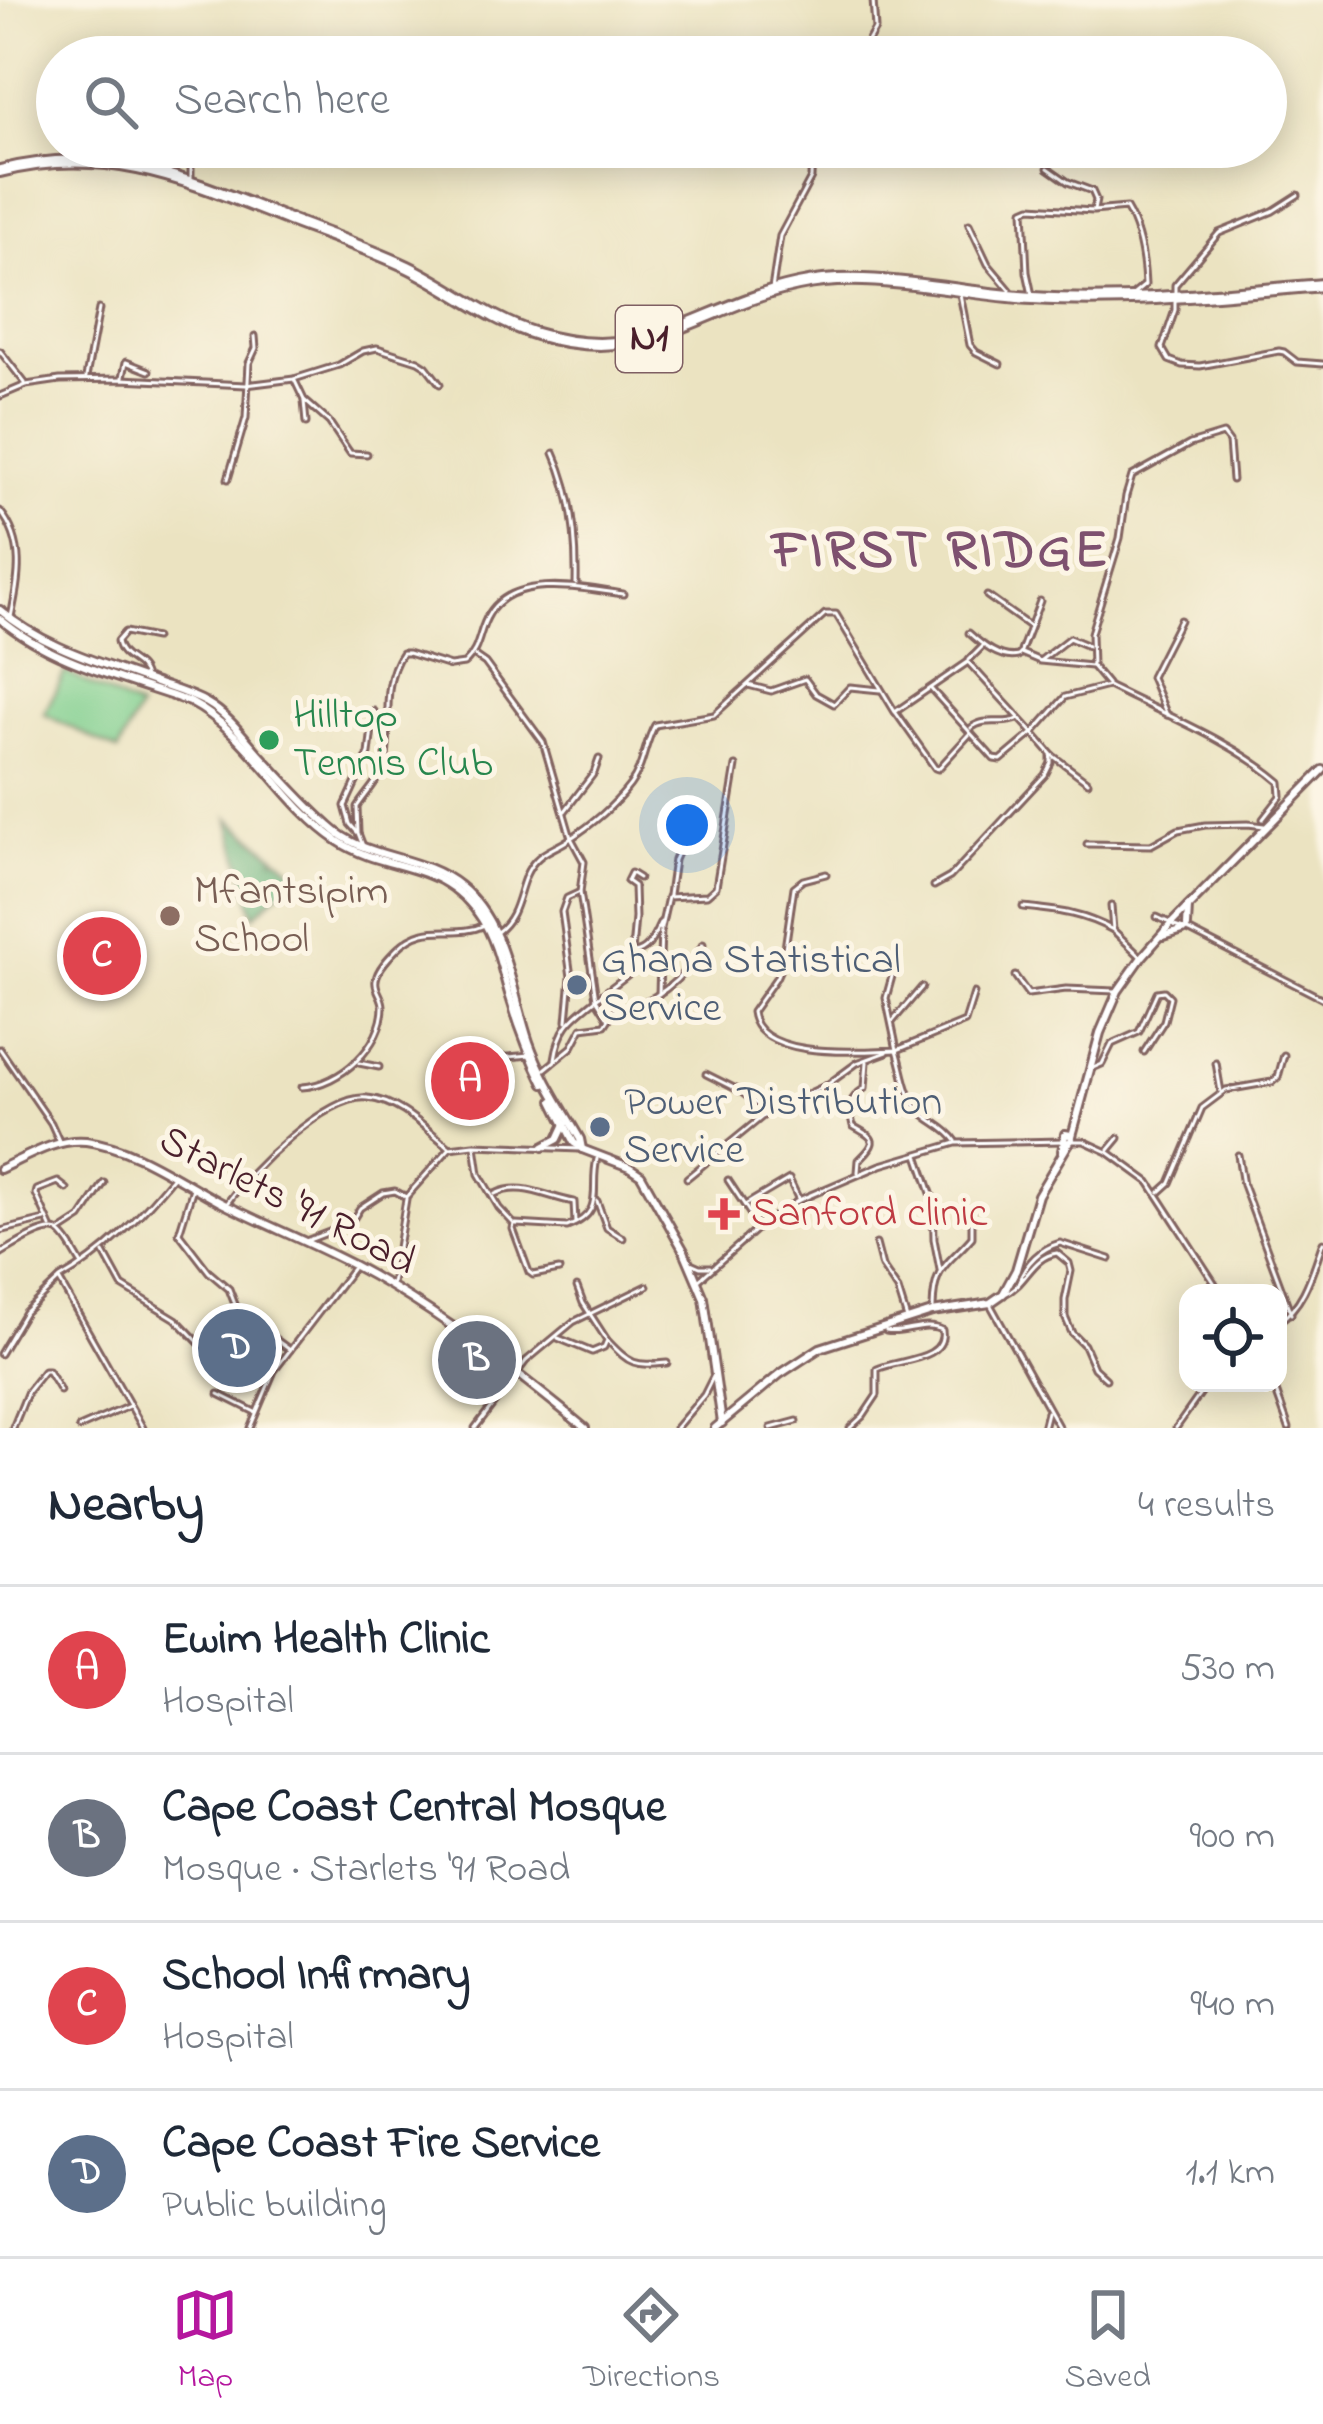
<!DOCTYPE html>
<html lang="en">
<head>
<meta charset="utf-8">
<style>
	body { margin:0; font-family:"Indie Flower",sans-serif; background:#f2f2f3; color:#1f2937 }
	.controls { position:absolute; right:36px; bottom:36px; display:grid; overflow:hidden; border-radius:24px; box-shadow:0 6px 30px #0003 }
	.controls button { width:108px; height:108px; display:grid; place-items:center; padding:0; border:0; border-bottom:3px solid #e0e1e3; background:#fff; color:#1f2937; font:60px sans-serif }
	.you { position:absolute; left:687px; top:825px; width:42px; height:42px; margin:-30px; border:9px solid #fff; border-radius:50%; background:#1a73e8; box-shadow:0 0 0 18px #1a73e833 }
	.badge { display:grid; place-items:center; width:78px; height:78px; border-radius:50%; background:#b5179e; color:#fff; font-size:39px; font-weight:700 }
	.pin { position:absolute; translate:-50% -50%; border:6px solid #fff; box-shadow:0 3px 12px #0006 }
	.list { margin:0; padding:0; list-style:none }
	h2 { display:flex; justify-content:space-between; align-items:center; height:156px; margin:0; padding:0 48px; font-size:51px }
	h2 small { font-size:39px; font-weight:400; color:#747a83 }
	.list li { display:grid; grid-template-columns:78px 1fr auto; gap:36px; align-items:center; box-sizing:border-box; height:168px; padding:0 48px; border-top:3px solid #e0e1e3 }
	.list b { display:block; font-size:45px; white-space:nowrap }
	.list p { margin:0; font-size:39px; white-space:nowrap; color:#747a83 }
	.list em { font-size:39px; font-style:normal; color:#747a83 }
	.icon { flex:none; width:66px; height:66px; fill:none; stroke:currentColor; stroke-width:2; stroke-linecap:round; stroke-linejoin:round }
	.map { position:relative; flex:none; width:1323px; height:1428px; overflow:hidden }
	.search { position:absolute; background:#fff; box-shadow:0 6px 30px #0003; left:36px; right:36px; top:36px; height:132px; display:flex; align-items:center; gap:30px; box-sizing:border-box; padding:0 42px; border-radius:66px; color:#747a83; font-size:45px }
	.sheet { height:828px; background:#fff }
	nav { display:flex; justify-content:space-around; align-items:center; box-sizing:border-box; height:168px; border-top:3px solid #e0e1e3; background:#fff; font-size:33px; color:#747a83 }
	nav a { display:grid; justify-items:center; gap:6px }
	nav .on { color:#b5179e }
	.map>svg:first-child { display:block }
	.grass { fill:#80cf8f; stroke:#65775d; stroke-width:3 }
	.forest { fill:url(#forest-firs); stroke:#596852; stroke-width:3 }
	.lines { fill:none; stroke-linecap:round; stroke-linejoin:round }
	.street-casing { stroke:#826460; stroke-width:9 }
	.secondary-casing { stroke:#826460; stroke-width:12 }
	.highway-casing { stroke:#826460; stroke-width:16 }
	.street { stroke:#fff; stroke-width:3 }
	.secondary { stroke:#fff; stroke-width:6 }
	.highway { stroke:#fff; stroke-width:10 }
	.leisure-dot { fill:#2e9e5b; stroke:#fcf5e5; stroke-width:4.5 }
	.education-dot { fill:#8d6e63; stroke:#fcf5e5; stroke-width:4.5 }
	.service-dot { fill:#5c6f8a; stroke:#fcf5e5; stroke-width:4.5 }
	.health-dot { fill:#e0444e; stroke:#fcf5e5; stroke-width:4.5 }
	.labels { text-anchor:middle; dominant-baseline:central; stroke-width:10; stroke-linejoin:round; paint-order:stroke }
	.shield { fill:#fcf5e5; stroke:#7f5f63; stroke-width:3 }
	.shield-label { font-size:39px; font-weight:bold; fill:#4a1f2b }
	.leisure-label { font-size:42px; fill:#27864d; stroke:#fcf5e5; text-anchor:start }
	.education-label { font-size:42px; fill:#785e54; stroke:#fcf5e5; text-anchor:start }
	.service-label { font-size:42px; fill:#4e5e75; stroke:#fcf5e5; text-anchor:start }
	.street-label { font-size:42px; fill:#4a1f2b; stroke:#fcf5e5 }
	.health-label { font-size:42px; fill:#be3a42; stroke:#fcf5e5; text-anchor:start }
	.district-label { font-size:54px; font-weight:bold; letter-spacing:3px; fill:#7e516f; stroke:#fcf5e5 }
</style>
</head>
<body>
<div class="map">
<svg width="1323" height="1428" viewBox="0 0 1323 1428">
	<defs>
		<pattern id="forest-firs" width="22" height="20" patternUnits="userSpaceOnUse" patternTransform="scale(3)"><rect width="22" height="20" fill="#68b27a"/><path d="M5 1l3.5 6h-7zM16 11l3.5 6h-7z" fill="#589064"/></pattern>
	</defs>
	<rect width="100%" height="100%" fill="#fcf5e5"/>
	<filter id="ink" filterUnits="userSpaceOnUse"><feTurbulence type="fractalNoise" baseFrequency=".00833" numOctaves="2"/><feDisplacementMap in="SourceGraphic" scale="24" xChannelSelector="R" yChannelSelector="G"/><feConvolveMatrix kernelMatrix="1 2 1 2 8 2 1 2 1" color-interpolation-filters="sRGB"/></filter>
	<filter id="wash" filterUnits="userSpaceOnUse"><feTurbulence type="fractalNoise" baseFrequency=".004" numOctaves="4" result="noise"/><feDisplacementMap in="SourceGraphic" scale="48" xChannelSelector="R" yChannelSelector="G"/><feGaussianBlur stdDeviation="2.7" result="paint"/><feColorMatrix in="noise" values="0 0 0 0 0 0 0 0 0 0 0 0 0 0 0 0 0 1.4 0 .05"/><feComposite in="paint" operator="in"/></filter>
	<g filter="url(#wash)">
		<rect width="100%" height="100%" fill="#ebe3c1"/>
		<!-- grass -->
		<path class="grass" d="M65,672L139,709L118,751L44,714Z"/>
		<!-- forest -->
		<path class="forest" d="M229,818L298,874L254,916Z"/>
	</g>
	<g filter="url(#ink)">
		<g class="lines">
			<defs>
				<g id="street">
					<path d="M859,57L875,29L873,0"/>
					<path d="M139,165L141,147"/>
					<path d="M1048,168L1068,182L1092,191L1096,200L1094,210"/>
					<path d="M191,180V147"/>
					<path d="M1298,195L1273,211L1219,233L1175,285V310L1162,348L1169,360L1182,365L1200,366L1279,351L1284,352L1297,362L1323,364"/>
					<path d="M969,224L988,264L1010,290"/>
					<path d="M772,289L780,236L811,178L812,147"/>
					<path d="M960,294L970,345L976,352L1000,364"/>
					<path d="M1032,295L1027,272L1024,210L1031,207L1093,211L1126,208C1140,231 1144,260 1145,285L1134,294"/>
					<path d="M0,351L25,383"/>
					<path d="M86,377L99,309"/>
					<path d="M123,377L126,362L149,371"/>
					<path d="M294,379L304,400L329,422L350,453L367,454"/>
					<path d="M0,396L26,385L60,380L122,379L246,385L294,379L339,365L363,351L377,348L418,361L426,366L440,384"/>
					<path d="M304,401L306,423"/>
					<path d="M554,453C573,494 577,539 576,584"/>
					<path d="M228,479L246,418L249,363L256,348L255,336"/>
					<path d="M0,511C26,543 19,578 11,617"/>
					<path d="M987,596L1029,626"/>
					<path d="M969,633C981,644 1000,660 1018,656L1021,653L1040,661L1091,666"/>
					<path d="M1021,651L1040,601"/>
					<path d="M475,656L485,663L543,742L571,838L584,862L580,892L596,999C571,1019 560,1026 555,1059"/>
					<path d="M969,660L983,646"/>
					<path d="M1041,660L1069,638L1088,646"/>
					<path d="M145,678C142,659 120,661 117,641L125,632L155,638"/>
					<path d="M1107,684L1092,666L1091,633L1120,538L1126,496L1132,476L1190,444L1223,434L1229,442L1232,480"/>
					<path d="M748,685L771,691L805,679L816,694L834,704L850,687L880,690"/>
					<path d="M931,689L994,759L1001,760L1033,733L1052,755L1088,782"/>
					<path d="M896,713L935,768L938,769L969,735"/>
					<path d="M1167,715L1151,677L1180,620"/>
					<path d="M971,728C986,716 1002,726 1018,719"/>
					<path d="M565,811L594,773L599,759"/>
					<path d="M357,832L350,824L345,806L369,754L374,711"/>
					<path d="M1087,844L1151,845L1178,830L1205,825L1248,824L1264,826"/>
					<path d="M363,846L358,833L357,807C368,790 383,777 386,757C391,723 381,683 402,653H408L450,666L464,664C481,649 478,631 489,614C514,573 584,588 623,594"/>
					<path d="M826,874L803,880L794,887L783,962L776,978L752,1012C758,1061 862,1051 897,1050L886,998L896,962"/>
					<path d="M934,886L950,877L1045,775L1051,763V756"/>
					<path d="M669,895L674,860L693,816"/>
					<path d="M1111,906L1113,930L1141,957"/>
					<path d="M1023,907C1058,911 1082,913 1113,930"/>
					<path d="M1157,917L1170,923"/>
					<path d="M1174,926L1190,931L1323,999"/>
					<path d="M497,932C523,913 516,880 536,860C544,851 558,847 568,840C590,826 614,806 630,785C644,767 644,744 655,725L714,715L825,614H836L895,712L968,662L1033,733L1065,697L1108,686C1165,715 1231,740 1280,782L1281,796L1263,819"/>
					<path d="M634,953C650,951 654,935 661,922"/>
					<path d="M1015,976L1028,994L1066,989L1116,991"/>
					<path d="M659,994L661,928L668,897L707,895L716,887L736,766"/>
					<path d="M608,1018L596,999L630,973L635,918L634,886L627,881L631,873L639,878"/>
					<path d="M567,1021L571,977L562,912L567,898L580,892"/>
					<path d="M893,1021L922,987"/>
					<path d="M0,1049L51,1123L60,1143"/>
					<path d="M359,1063L379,1067"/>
					<path d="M1216,1063L1221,1092"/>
					<path d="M1093,1068L1102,1064L1112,1044L1139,1032L1157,992L1164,991L1170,997L1164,1021L1144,1052"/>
					<path d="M545,1069L572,1047L582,1028L605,1025L614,1011C654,1004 684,980 703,944"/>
					<path d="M706,1074L740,1091L765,1110"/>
					<path d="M445,1079L462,1053L498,1058L530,1055"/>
					<path d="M302,1087C340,1085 383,1046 383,1006C383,996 374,989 376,980C377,969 390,956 397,949C428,918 453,940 485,925"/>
					<path d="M956,1141C946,1126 929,1122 917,1108C905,1093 903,1068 897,1050L965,1022L974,993"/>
					<path d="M1073,1141H1084L1108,1152L1149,1182L1221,1293"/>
					<path d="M475,1146L479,1174L499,1208L514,1224L513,1229L529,1272L533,1275L559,1270"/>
					<path d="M1109,1150L1119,1138"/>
					<path d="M918,1155L933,1199L934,1239L940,1270"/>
					<path d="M1238,1155L1243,1185L1291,1314"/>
					<path d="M858,1172L859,1160C881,1139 873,1138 853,1126C848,1106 848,1099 865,1088L867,1062"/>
					<path d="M687,1178L768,1112L827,1085L857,1063L887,1052"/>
					<path d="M728,1180L759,1227"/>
					<path d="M193,1188L179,1233L209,1272L229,1289L238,1312L290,1350"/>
					<path d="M1160,1192L1170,1183L1202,1108L1226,1090L1272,1082L1278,1077L1284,1055"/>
					<path d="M495,1194C521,1181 546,1197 574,1202L575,1223"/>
					<path d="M597,1201L607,1228L623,1238"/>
					<path d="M226,1205C247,1173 328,1093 368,1098C399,1101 425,1128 449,1147"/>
					<path d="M745,1205L789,1179L799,1200"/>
					<path d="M516,1224L567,1227C607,1212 589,1189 597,1159"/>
					<path d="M51,1227L36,1194L37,1190L58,1182L67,1189"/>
					<path d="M0,1231L45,1220"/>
					<path d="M61,1231L81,1218L104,1183"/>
					<path d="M306,1241L350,1224L360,1208L383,1193L395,1191L406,1197L450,1148L474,1145L580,1149"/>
					<path d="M876,1244L882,1267L898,1290L907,1319"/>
					<path d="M104,1253L122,1286L176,1319L204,1348"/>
					<path d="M0,1254C12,1247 45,1225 57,1231C67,1236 76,1256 82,1265"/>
					<path d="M691,1263L700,1267H710"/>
					<path d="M60,1279C106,1253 139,1218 172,1178"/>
					<path d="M699,1280L759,1227L799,1200L881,1165L956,1143L1064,1141"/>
					<path d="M1018,1283C1026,1263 1039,1249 1060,1243L1110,1259"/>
					<path d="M392,1284L406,1199"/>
					<path d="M1005,1294C1027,1284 1031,1257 1057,1253L1069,1263L1071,1271L1065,1300V1317L1072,1333L1084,1345L1094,1368L1106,1379"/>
					<path d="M990,1304L1059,1428"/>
					<path d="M933,1308C934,1265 947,1266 972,1237V1210"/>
					<path d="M1278,1322C1305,1305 1313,1270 1323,1242"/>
					<path d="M558,1338L592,1352L604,1347L607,1340L583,1303L577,1287"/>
					<path d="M608,1341C631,1365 634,1366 667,1363"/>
					<path d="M0,1354L25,1312L59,1280L143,1428"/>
					<path d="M1273,1383L1289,1428"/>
					<path d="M219,1394L255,1412"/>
					<path d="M13,1428L28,1391L44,1371H48L60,1391"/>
					<path d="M79,1428L129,1406"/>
					<path d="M250,1428L274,1371L352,1269"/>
					<path d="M475,1428L526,1361L573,1322L647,1286"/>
					<path d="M676,1428L704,1395L714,1375"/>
					<path d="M771,1428L797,1421"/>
					<path d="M850,1428L863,1416L877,1395V1369C899,1359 947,1361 942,1330C924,1321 904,1335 886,1331"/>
					<path d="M1043,1428L1047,1412"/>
					<path d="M1176,1428L1208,1383"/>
				</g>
				<g id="secondary">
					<path d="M0,610C44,648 102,663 156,683C173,689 191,694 207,703C228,715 243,736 259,754C282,779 304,804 329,826C365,860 421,854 460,886C506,923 511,989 529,1042C541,1076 562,1108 580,1139L582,1149"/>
					<path d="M0,619C52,663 126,679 190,702C251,734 281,803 338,841C388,874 442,857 482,919C497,942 502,971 510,997C519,1027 530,1056 544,1084"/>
					<path d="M1187,926L1188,907"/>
					<path d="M1164,936L1183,930"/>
					<path d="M553,1101L574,1143L579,1146"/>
					<path d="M1072,1136L1100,1033L1118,991L1142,957L1172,923L1323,770"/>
					<path d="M543,1147L558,1139L565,1124"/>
					<path d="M582,1149L629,1167L641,1175L684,1251L704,1298L722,1423"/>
					<path d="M1062,1151L1064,1141L1069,1143L1072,1139L1071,1135L1065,1134L1064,1141"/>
					<path d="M0,1169C26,1157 56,1138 86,1141C134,1147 178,1180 220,1202C263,1224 309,1242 353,1265C433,1307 515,1370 585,1428"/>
					<path d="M715,1428L780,1374L820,1348L932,1312L990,1303L1003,1294L1016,1270L1038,1195L1069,1143"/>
				</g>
				<path id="highway" d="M0,171C109,143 190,181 289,220C329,235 370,249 408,267C451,288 490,320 536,334C648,368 699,306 798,285C870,269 959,294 1033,298C1130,304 1226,293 1323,285"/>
			</defs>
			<!-- street casing -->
			<use href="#street" class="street-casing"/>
			<!-- secondary casing -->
			<use href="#secondary" class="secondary-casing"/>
			<!-- highway casing -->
			<use href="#highway" class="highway-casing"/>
			<!-- street -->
			<use href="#street" class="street"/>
			<!-- secondary -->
			<use href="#secondary" class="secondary"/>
			<!-- highway -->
			<use href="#highway" class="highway"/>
		</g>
	</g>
	<!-- markers -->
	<circle class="leisure-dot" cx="269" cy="740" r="12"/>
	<circle class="education-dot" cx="170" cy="916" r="12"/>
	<g class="service-dot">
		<circle cx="577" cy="985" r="12"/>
		<circle cx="600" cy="1127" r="12"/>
	</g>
	<path class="health-dot" d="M718 1196h12v12h12v12h-12v12h-12v-12h-12v-12h12z"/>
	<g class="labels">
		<!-- shield labels -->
		<rect class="shield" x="616" y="306" width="66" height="66" rx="9"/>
		<g class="shield-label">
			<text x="649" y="339">N1</text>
		</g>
		<!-- leisure labels -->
		<g class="leisure-label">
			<text x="293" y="716">Hilltop<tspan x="293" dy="48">Tennis Club</tspan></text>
		</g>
		<!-- education labels -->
		<g class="education-label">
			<text x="194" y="892">Mfantsipim<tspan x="194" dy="48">School</tspan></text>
		</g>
		<!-- service labels -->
		<g class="service-label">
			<text x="601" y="961">Ghana Statistical<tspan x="601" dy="48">Service</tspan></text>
			<text x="624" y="1103">Power Distribution<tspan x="624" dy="48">Service</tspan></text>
		</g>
		<!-- street labels -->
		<g class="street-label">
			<text transform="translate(287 1202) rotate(27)">Starlets '91 Road</text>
		</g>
		<!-- health labels -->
		<g class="health-label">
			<text x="751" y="1214">Sanford clinic</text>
		</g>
		<!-- district labels -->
		<g class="district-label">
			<text x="941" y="553">FIRST RIDGE</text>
		</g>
	</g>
</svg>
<div class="controls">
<button><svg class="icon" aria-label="locate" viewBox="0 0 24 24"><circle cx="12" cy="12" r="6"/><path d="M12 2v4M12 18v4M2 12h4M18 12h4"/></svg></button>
</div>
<div class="you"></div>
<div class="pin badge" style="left:470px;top:1081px;background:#e0444e">A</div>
<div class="pin badge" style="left:477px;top:1360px;background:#6b7280">B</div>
<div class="pin badge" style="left:102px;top:956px;background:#e0444e">C</div>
<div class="pin badge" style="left:237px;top:1348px;background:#5c6f8a">D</div>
<div class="search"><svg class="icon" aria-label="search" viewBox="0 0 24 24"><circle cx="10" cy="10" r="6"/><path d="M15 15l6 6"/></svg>Search here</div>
</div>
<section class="sheet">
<h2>Nearby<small>4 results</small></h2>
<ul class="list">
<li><span class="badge" style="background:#e0444e">A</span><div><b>Ewim Health Clinic</b><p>Hospital</p></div><em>530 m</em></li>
<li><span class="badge" style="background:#6b7280">B</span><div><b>Cape Coast Central Mosque</b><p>Mosque · Starlets '91 Road</p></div><em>900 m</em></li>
<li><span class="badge" style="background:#e0444e">C</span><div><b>School Infirmary</b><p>Hospital</p></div><em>940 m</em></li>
<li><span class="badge" style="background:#5c6f8a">D</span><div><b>Cape Coast Fire Service</b><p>Public building</p></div><em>1.1 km</em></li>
</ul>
</section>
<nav>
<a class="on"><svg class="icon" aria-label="map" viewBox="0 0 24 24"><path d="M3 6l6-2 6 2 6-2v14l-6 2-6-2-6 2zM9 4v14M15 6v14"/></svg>Map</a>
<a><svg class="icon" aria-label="directions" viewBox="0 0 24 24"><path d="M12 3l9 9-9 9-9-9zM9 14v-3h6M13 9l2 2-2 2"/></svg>Directions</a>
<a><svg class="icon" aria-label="saved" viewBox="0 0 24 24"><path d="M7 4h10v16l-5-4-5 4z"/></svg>Saved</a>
</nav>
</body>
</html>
